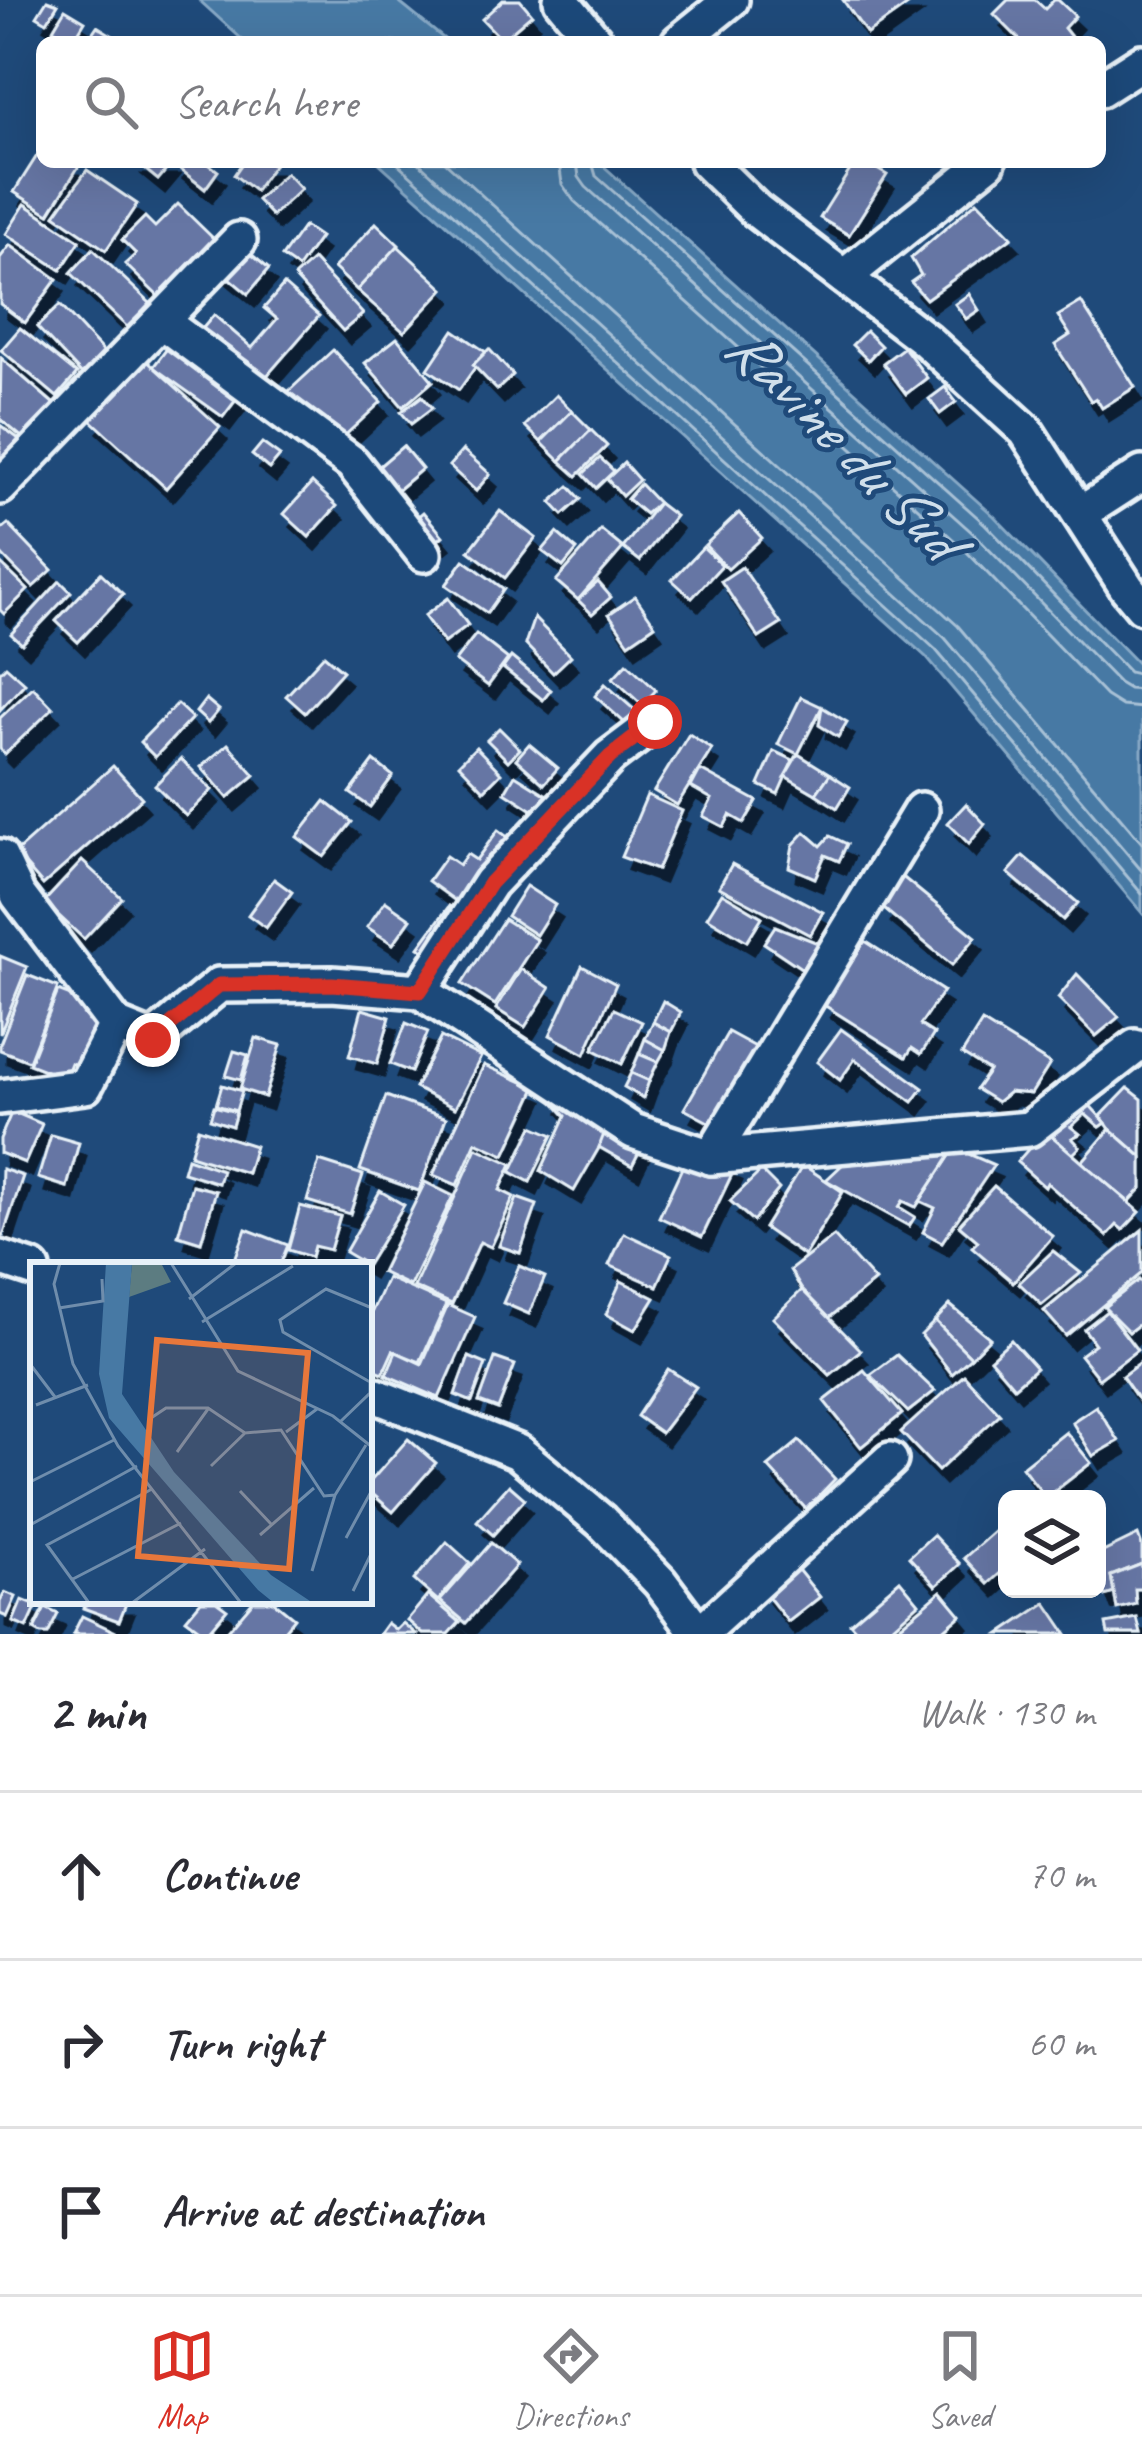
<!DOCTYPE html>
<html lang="en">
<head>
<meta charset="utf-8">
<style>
	body { margin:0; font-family:Caveat,sans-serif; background:#f7f7f7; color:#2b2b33 }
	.controls { position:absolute; right:36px; bottom:36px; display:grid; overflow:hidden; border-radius:18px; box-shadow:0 12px 48px #0002 }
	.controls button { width:108px; height:108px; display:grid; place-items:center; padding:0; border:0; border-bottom:3px solid #e1e1e2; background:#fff; color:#2b2b33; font:60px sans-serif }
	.stop { position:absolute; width:36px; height:36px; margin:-27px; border:9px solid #d93025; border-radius:50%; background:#fff }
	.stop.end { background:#d93025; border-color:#fff; box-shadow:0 3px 12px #0008 }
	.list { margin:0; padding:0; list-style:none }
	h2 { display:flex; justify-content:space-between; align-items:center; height:156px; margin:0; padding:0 48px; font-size:51px }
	h2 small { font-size:39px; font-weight:400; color:#7c7c81 }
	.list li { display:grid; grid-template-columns:78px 1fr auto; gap:36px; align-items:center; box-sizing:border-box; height:168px; padding:0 48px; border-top:3px solid #e1e1e2 }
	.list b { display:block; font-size:45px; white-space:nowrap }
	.list em { font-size:39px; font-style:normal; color:#7c7c81 }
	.icon { flex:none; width:66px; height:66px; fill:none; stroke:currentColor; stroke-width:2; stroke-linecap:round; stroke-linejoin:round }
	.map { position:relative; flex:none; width:1142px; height:1634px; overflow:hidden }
	.search { position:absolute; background:#fff; box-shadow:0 12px 48px #0002; left:36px; right:36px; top:36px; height:132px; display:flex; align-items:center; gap:30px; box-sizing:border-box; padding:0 42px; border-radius:18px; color:#7c7c81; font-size:45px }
	.sheet { height:660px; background:#fff }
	nav { display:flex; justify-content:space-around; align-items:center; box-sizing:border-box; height:168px; border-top:3px solid #e1e1e2; background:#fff; font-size:33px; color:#7c7c81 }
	nav a { display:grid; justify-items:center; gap:6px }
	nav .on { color:#d93025 }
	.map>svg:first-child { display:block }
	.water { fill:#4779a4; stroke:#87a9c6; stroke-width:3 }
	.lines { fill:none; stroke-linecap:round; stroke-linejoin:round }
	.shore { stroke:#a8c1d6; stroke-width:3 }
	.building { fill:#6676a4; stroke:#e8f1f8; stroke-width:3; filter:url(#shadow) }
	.street-casing { stroke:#e8f1f8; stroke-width:42 }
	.street { stroke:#1f4a7a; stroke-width:33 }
	.route { stroke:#d93025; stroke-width:15 }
	.labels { text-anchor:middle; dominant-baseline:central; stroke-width:10; stroke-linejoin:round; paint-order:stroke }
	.water-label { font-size:63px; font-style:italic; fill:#d0dfeb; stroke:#1f4a7a }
	.inset-road { fill:none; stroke:#6f8dac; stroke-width:3 }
	.view { fill:#e8773b; fill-opacity:0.15; stroke:#e8773b; stroke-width:6 }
	.inset-edge { fill:none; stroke:#e8f1f8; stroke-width:6 }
</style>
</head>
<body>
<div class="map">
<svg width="1142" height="1634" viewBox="0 0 1142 1634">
	<defs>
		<filter id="shadow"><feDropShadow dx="7" dy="13" stdDeviation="0" flood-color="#0009"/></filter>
	</defs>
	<rect width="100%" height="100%" fill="#1f4a7a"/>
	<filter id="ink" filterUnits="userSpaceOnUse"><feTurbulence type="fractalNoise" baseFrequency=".00833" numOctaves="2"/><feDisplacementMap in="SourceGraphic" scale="24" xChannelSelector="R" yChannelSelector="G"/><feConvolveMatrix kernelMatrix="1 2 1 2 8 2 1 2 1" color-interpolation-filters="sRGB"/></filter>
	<g filter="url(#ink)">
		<!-- water -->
		<g class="water">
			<path d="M199,0H396L448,42H245Z"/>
			<path d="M378,162H599L994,516L1142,668V913L926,657Z"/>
		</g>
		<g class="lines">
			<!-- shore -->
			<g class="shore">
				<path d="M396,162L935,649L1142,894"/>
				<path d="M418,162L945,638L1142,871"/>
				<path d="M445,162L958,626L1142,843"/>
				<path d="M559,162L562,184L574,201L963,548L1106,696L1122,706L1142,708"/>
				<path d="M577,162L579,177L586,187L975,535L1119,683L1129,689L1142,690"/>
				<path d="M592,162L596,176L985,524L1129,672L1142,675"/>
			</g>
		</g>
		<!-- building -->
		<g class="building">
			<path d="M47,0L58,4L47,22L37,16Z"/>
			<path d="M503,0H520L532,14L502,40L482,19Z"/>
			<path d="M843,0H915L867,34Z"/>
			<path d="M1008,0H1035L1045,9L1054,0H1058L1075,16L1064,28L1072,38L1071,42H1022L994,14Z"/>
			<path d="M65,9L85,21L73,41L53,29Z"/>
			<path d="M97,26L123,42H86Z"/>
			<path d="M42,148V162H73L79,166L49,214L14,192Z"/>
			<path d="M136,162H173L158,180Z"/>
			<path d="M179,162H206L218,171L205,189L176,166Z"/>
			<path d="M243,162H276L255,191L234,175Z"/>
			<path d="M855,162H865L887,175L849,235L820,218Z"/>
			<path d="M87,170L137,204L106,250L55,215Z"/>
			<path d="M286,173L301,189L272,216L257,200Z"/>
			<path d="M977,201L1012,237L926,299L911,282L921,275L911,258Z"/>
			<path d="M25,204L80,241L61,270L6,234Z"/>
			<path d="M178,204L215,240L159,297L125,264L136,254L122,240L145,217L155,227Z"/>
			<path d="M376,223L399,245L357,290L334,268Z"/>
			<path d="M304,226L320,237L298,268L282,257Z"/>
			<path d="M233,239L269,269L248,294L212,264Z"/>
			<path d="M10,245L57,279L25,323L0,304V258Z"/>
			<path d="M398,246L444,289L404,332L357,290Z"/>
			<path d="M93,249L151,304L127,327L71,273Z"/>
			<path d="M313,260L363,314L343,331L294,277Z"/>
			<path d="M284,285L319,316L252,393L192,341L214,315L252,348L277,319L264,308Z"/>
			<path d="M969,294L979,310L966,319L955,304Z"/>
			<path d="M1081,302L1135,387L1102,408L1096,398L1091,401L1055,345L1070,335L1058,316Z"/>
			<path d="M60,305L110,359L87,380L37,327Z"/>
			<path d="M20,328L77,374L57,397L1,350Z"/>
			<path d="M454,330L486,352L459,390L428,369Z"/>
			<path d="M866,331L881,346L868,360L852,345Z"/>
			<path d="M397,338L433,381L403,407L365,363Z"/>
			<path d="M169,346L239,396L223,417L153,367Z"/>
			<path d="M904,347L927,378L906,394L883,363Z"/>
			<path d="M489,349L513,375L497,390L473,365Z"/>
			<path d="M333,350L381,402L325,454L277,402Z"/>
			<path d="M1,358L54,404L24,439L0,419Z"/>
			<path d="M146,360L220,427L166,488L91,420Z"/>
			<path d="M945,387L956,402L940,414L929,399Z"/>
			<path d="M556,395L572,411L541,442L525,426Z"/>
			<path d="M422,396L432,408L411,424L401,412Z"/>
			<path d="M572,411L591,430L560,461L541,442Z"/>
			<path d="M0,425L19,439L0,463Z"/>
			<path d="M591,430L607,446L577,476L560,461Z"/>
			<path d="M262,443L280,456L269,469L252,455Z"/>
			<path d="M403,446L422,469L382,503L363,480Z"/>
			<path d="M463,450L490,474L476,491L449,466Z"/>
			<path d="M600,458L614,471L596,488L583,474Z"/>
			<path d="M624,463L639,480L622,496L607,479Z"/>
			<path d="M312,483L337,506L309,537L284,514Z"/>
			<path d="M640,484L658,503L645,514L627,499Z"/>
			<path d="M569,486L581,499L563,515L551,502Z"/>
			<path d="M658,503L675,516L640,561L623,548Z"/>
			<path d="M500,511L536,538L505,578L469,551Z"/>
			<path d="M423,512L443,536L417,558L397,534Z"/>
			<path d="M739,513L762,538L728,569L705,545Z"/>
			<path d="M8,524L52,570L33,587L0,553V531Z"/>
			<path d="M601,530L623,548L578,600L556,581Z"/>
			<path d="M557,533L577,550L563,567L542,551Z"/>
			<path d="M703,547L722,565L692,598L672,580Z"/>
			<path d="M464,560L504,589L487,613L446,585Z"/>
			<path d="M0,563L28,590L4,614L0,610Z"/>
			<path d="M742,567L781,624L759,638L721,581Z"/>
			<path d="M101,573L123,594L78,642L56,621Z"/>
			<path d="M60,581L71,592L22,644L11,634Z"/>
			<path d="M598,582L611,597L592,614L578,600Z"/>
			<path d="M635,596L655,625L629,643L609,614Z"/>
			<path d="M448,598L468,625L444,643L424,616Z"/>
			<path d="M534,618L571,656L553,673L525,644Z"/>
			<path d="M476,634L508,659L488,686L455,661Z"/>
			<path d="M324,655L343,671L305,713L286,696Z"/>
			<path d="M511,657L551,690L543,700L503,668Z"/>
			<path d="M627,663L656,690L642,705L613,678Z"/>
			<path d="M6,666L25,683L0,710V672Z"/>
			<path d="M605,684L636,711L625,723L595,696Z"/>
			<path d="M33,687L53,708L5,754L0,749V718Z"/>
			<path d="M801,697L822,707L798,754L778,744Z"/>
			<path d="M206,699L219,710L208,723L196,712Z"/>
			<path d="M177,704L192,718L155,757L140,742Z"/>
			<path d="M822,707L847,722L838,737L819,725Z"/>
			<path d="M499,728L520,749L508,761L487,740Z"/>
			<path d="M689,734L712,749L677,805L654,791Z"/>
			<path d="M228,744L255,775L228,798L201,767Z"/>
			<path d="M529,744L558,768L544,784L516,759Z"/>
			<path d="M476,747L501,773L484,790L459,764Z"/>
			<path d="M774,751L793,760L778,794L759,785Z"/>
			<path d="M798,754L830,774L816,794L785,776Z"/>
			<path d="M181,759L212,790L186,816L155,785Z"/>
			<path d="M374,761L393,776L370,807L350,793Z"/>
			<path d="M113,766L142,798L43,885L15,853Z"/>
			<path d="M700,770L757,801L744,823L730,815L724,827L703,816L712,799L691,787Z"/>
			<path d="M830,774L850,787L837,808L816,794Z"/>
			<path d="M515,775L550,797L539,814L505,792Z"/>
			<path d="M647,795L682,811L657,870L621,857Z"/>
			<path d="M325,801L352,822L324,857L297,837Z"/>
			<path d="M966,804L985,824L969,844L948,823Z"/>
			<path d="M498,830L517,844L468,910L428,881L446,856L459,865L467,854L476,860Z"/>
			<path d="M805,832L821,846L830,836L847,844L839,861L825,855L815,878L789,867L793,845Z"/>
			<path d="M1023,856L1078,903L1063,920L1008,873Z"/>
			<path d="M82,861L122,898L84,939L44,902Z"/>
			<path d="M732,864L823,912L810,935L719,887Z"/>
			<path d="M899,874L976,937L952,965L884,909Z"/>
			<path d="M274,879L292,892L266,928L248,915Z"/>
			<path d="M526,886L555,905L536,935L507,916Z"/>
			<path d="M722,893L762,917L747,941L707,917Z"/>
			<path d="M385,901L411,919L393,944L367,927Z"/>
			<path d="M449,906L467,919L437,960L419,947Z"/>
			<path d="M504,919L537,940L495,1005L462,984Z"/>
			<path d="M775,926L818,943L807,972L764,943Z"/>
			<path d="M865,941L943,991L920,1025L934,1034L921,1054L912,1048L906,1057L824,1005Z"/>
			<path d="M0,956L27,967L0,1034Z"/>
			<path d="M582,966L616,984L585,1054L550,1035Z"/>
			<path d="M521,969L550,988L525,1027L496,1009Z"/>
			<path d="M1077,974L1119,1017L1096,1036L1058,998Z"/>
			<path d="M27,975L58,987L29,1061L0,1050V1044Z"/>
			<path d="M58,991L94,1005L88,1021L107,1029L90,1071L71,1063L65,1078L29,1064Z"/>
			<path d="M663,1001L681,1012L671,1032L653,1022Z"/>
			<path d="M362,1009L390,1017L377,1064L349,1056Z"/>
			<path d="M614,1009L642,1022L622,1064L593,1049Z"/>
			<path d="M653,1022L671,1032L665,1050L645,1039Z"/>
			<path d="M982,1022L1050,1064L1031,1094L1009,1092L997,1102L976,1089L989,1071L962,1054Z"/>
			<path d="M406,1023L428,1032L411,1072L390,1064Z"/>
			<path d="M841,1029L923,1088L913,1102L855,1059L840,1080L817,1062Z"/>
			<path d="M728,1032L763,1051L718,1127L684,1109Z"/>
			<path d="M441,1037L481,1057L455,1108L415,1088Z"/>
			<path d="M256,1038L281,1045L265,1097L240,1089Z"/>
			<path d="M645,1039L665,1050L658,1062L639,1054Z"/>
			<path d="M234,1051L248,1055L241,1080L226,1076Z"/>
			<path d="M639,1054L658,1062L649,1081L631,1073Z"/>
			<path d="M484,1065L536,1088L505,1155L476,1142L457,1185L433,1175Z"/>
			<path d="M631,1073L649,1081L643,1098L624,1087Z"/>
			<path d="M222,1085L242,1091L236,1111L216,1105Z"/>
			<path d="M567,1086L589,1103L607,1134L574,1191L541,1171L566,1116L552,1100Z"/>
			<path d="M1128,1088L1142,1099V1157L1110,1129L1101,1116Z"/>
			<path d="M386,1096L446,1118L419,1191L360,1170Z"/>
			<path d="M1083,1098L1106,1123L1100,1127L1085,1114L1071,1127L1080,1134L1072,1138L1080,1147L1072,1155L1045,1130Z"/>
			<path d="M214,1106L236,1112L232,1126L210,1119Z"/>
			<path d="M12,1111L42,1124L25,1163L0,1153V1139Z"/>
			<path d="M611,1116L647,1136L632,1166L599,1147Z"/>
			<path d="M533,1126L553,1135L530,1182L511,1172Z"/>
			<path d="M198,1128L255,1146L247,1173L190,1155Z"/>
			<path d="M1110,1129L1142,1157V1188L1129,1202L1081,1163Z"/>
			<path d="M1045,1130L1140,1212L1123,1230L1117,1225L1107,1236L1047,1183L1045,1187L1017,1162Z"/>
			<path d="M51,1135L79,1143L67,1187L38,1178Z"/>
			<path d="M477,1148L512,1164L500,1190L514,1197L491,1247L480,1242L452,1304L414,1287Z"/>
			<path d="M691,1148L735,1168L702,1237L659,1217Z"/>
			<path d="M955,1148L994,1165L942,1242L923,1232L935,1208L920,1201Z"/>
			<path d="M955,1148L916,1207L903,1201L899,1207L915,1217L909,1226L826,1180L842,1165L865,1152Z"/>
			<path d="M187,1158L222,1170L218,1183L183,1172Z"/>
			<path d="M319,1161L363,1175L350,1214L307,1201Z"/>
			<path d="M803,1165L843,1192L804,1256L764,1228Z"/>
			<path d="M2,1169L23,1176L3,1236L0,1235Z"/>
			<path d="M761,1171L779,1189L753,1221L730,1201Z"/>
			<path d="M425,1182L453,1196L410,1286L381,1272Z"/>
			<path d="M192,1185L216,1191L201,1242L178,1235Z"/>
			<path d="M994,1186L1053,1236L1013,1282L972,1247L978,1241L959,1225Z"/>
			<path d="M380,1191L404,1205L367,1265L345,1252Z"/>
			<path d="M517,1198L537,1205L520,1253L499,1246Z"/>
			<path d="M300,1206L340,1216L330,1250L314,1246L311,1257L288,1250Z"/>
			<path d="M246,1229L288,1245L280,1265H233Z"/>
			<path d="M1142,1230V1273L1066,1336L1044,1311Z"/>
			<path d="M624,1233L671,1255L657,1286L609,1265Z"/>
			<path d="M834,1236L875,1281L829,1318L802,1290L790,1270Z"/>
			<path d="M1053,1251L1081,1273L1042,1305L1019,1283Z"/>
			<path d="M519,1266L545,1277L529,1314L503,1303Z"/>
			<path d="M387,1278L446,1304L420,1362L393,1351L383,1373L369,1367V1318Z"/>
			<path d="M1139,1280L1142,1283V1322L1129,1332L1104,1307Z"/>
			<path d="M621,1281L655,1298L635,1330L606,1314Z"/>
			<path d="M802,1290L861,1350L830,1375L773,1318Z"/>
			<path d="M448,1305L475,1317L439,1398L386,1375L396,1352L422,1364Z"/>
			<path d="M950,1305L990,1338L971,1357L935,1321Z"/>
			<path d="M1107,1311L1137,1350L1099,1379L1080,1355L1095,1344L1084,1329Z"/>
			<path d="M935,1321L971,1357L952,1374L921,1335Z"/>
			<path d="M1011,1340L1036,1368L1014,1387L990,1359Z"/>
			<path d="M897,1355L935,1391L908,1412L870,1375Z"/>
			<path d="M469,1357L486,1364L472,1402L455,1395Z"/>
			<path d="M495,1358L515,1365L498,1409L479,1402Z"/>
			<path d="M1142,1361V1405L1122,1376Z"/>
			<path d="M668,1369L696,1387L661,1433L637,1416Z"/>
			<path d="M864,1370L902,1414L861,1447L824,1401Z"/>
			<path d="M964,1375L1000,1414L938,1471L901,1432Z"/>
			<path d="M1096,1406L1119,1441L1093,1456L1072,1422Z"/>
			<path d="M1066,1432L1091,1463L1046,1498L1022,1467Z"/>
			<path d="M408,1439L436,1463L393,1512L369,1491V1483Z"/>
			<path d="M799,1441L835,1479L806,1509L768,1467Z"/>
			<path d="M509,1485L525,1499L493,1535L477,1521Z"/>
			<path d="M1007,1520V1567L988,1584L964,1558Z"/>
			<path d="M933,1535L960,1564L936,1586L909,1557Z"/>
			<path d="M1138,1535L1142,1546V1564L1111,1576L1114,1593L1105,1596L1097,1576V1555Z"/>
			<path d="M447,1542L470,1563L438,1601L414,1580Z"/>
			<path d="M491,1543L517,1565L466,1623L440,1601Z"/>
			<path d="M1142,1564V1589H1135L1136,1604L1117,1609L1111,1576Z"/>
			<path d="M795,1566L820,1597L788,1622L763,1590Z"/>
			<path d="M900,1580L919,1603L884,1634H860L850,1623Z"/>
			<path d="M941,1591L961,1615L939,1634H890Z"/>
			<path d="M5,1592L16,1597L7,1617L0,1614V1602Z"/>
			<path d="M428,1595L460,1622L449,1634H423L407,1620Z"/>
			<path d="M22,1600L37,1606L27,1628L13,1622Z"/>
			<path d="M85,1601H127L119,1621L83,1608Z"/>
			<path d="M201,1601H216L227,1609L206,1634L186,1619Z"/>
			<path d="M253,1601H273L294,1618L281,1634H225Z"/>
			<path d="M1046,1603L1067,1634H1000Z"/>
			<path d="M45,1608L58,1614L48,1634H41L34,1630Z"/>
			<path d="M82,1616L120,1634H73Z"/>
			<path d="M1137,1618L1141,1634H1108L1106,1624Z"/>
			<path d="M387,1623L396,1630L403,1623L416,1634H379Z"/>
		</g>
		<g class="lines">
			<defs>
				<g id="street">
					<path d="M561,0L596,42"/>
					<path d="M679,42L731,0"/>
					<path d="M1100,89L1142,62"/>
					<path d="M707,162L756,210L926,340L1026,431L1127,588L1142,606"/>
					<path d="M844,277L988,162"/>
					<path d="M161,321L352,463L424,554"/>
					<path d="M0,487L239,240"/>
					<path d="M1080,514L1142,474"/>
					<path d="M0,857L18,895L116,1025L153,1040L219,985L332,984L420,991L633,1131L711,1157L1029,1129L1135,1047"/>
					<path d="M420,991L490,883L610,757L655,723"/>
					<path d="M0,1097L85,1086L116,1025"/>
					<path d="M711,1157L921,810"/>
					<path d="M0,1258L33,1269"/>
					<path d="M369,1393L518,1452L601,1521L660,1582L699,1634"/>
					<path d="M699,1634L890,1460"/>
				</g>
			</defs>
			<!-- street casing -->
			<use href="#street" class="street-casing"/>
			<!-- street -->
			<use href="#street" class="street"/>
		</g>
	</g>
	<g class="lines" filter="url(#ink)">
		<!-- route -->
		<path class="route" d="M153,1040L219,985L332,984L420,991L490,883L610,757L655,722"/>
	</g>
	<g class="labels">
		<!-- water labels -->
		<g class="water-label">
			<text transform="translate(843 441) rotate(45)">Ravine du Sud</text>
		</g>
	</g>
	<!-- overview -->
	<g transform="translate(30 1262)">
		<rect width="342" height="342" fill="#1f4a7a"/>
		<path d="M102,1H131L141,20L99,35Z" fill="#5c7c81"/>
		<path d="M76,1H102L92,132L144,210L241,313L283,341H244L228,328L79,156L69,112Z" fill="#4779a4"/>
		<path class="inset-road" d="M30,1L24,22L43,102L88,184L211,341M141,1L208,109L303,154L342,185M159,37L206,1M29,46L73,39L72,17M172,60L263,4M0,102L25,135M6,143L58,123M121,156L136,146H178L215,171L251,168L294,234L305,233L336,183M311,159L340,131V120L253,70L250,58L296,27L342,46M256,170L287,147M147,190L178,147M181,204L215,171M0,220L84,178M210,229L242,263M0,263L107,204M230,273L284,226M316,276L342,228M282,309L305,233M41,318L151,261M323,329L342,290M59,341L17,283L122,227M102,341L175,287"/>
		<path class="view" d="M127,78L278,91L259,307L108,294Z"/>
		<rect width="342" height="342" class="inset-edge"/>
	</g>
</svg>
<div class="controls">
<button><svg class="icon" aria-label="layers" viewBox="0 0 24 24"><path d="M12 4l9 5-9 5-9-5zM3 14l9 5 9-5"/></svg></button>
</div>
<div class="stop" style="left:655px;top:722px"></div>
<div class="stop end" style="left:153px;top:1040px"></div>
<div class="search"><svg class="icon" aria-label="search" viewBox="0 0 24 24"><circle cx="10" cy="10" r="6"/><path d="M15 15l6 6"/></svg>Search here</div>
</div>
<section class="sheet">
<h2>2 min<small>Walk · 130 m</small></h2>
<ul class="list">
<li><svg class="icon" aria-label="ahead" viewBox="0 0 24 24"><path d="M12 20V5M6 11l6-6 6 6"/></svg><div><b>Continue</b></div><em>70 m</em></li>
<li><svg class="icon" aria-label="right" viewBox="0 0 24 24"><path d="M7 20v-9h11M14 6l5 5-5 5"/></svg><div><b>Turn right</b></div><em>60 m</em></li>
<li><svg class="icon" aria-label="arrive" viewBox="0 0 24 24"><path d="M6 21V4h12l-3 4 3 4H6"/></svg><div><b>Arrive at destination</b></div></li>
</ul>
</section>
<nav>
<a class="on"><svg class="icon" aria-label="map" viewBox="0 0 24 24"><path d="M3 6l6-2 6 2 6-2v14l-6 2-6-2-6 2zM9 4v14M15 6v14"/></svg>Map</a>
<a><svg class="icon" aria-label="directions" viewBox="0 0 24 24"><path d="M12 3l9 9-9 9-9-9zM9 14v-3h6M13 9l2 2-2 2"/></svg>Directions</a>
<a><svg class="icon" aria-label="saved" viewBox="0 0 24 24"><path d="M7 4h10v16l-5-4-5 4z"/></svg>Saved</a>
</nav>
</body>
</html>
